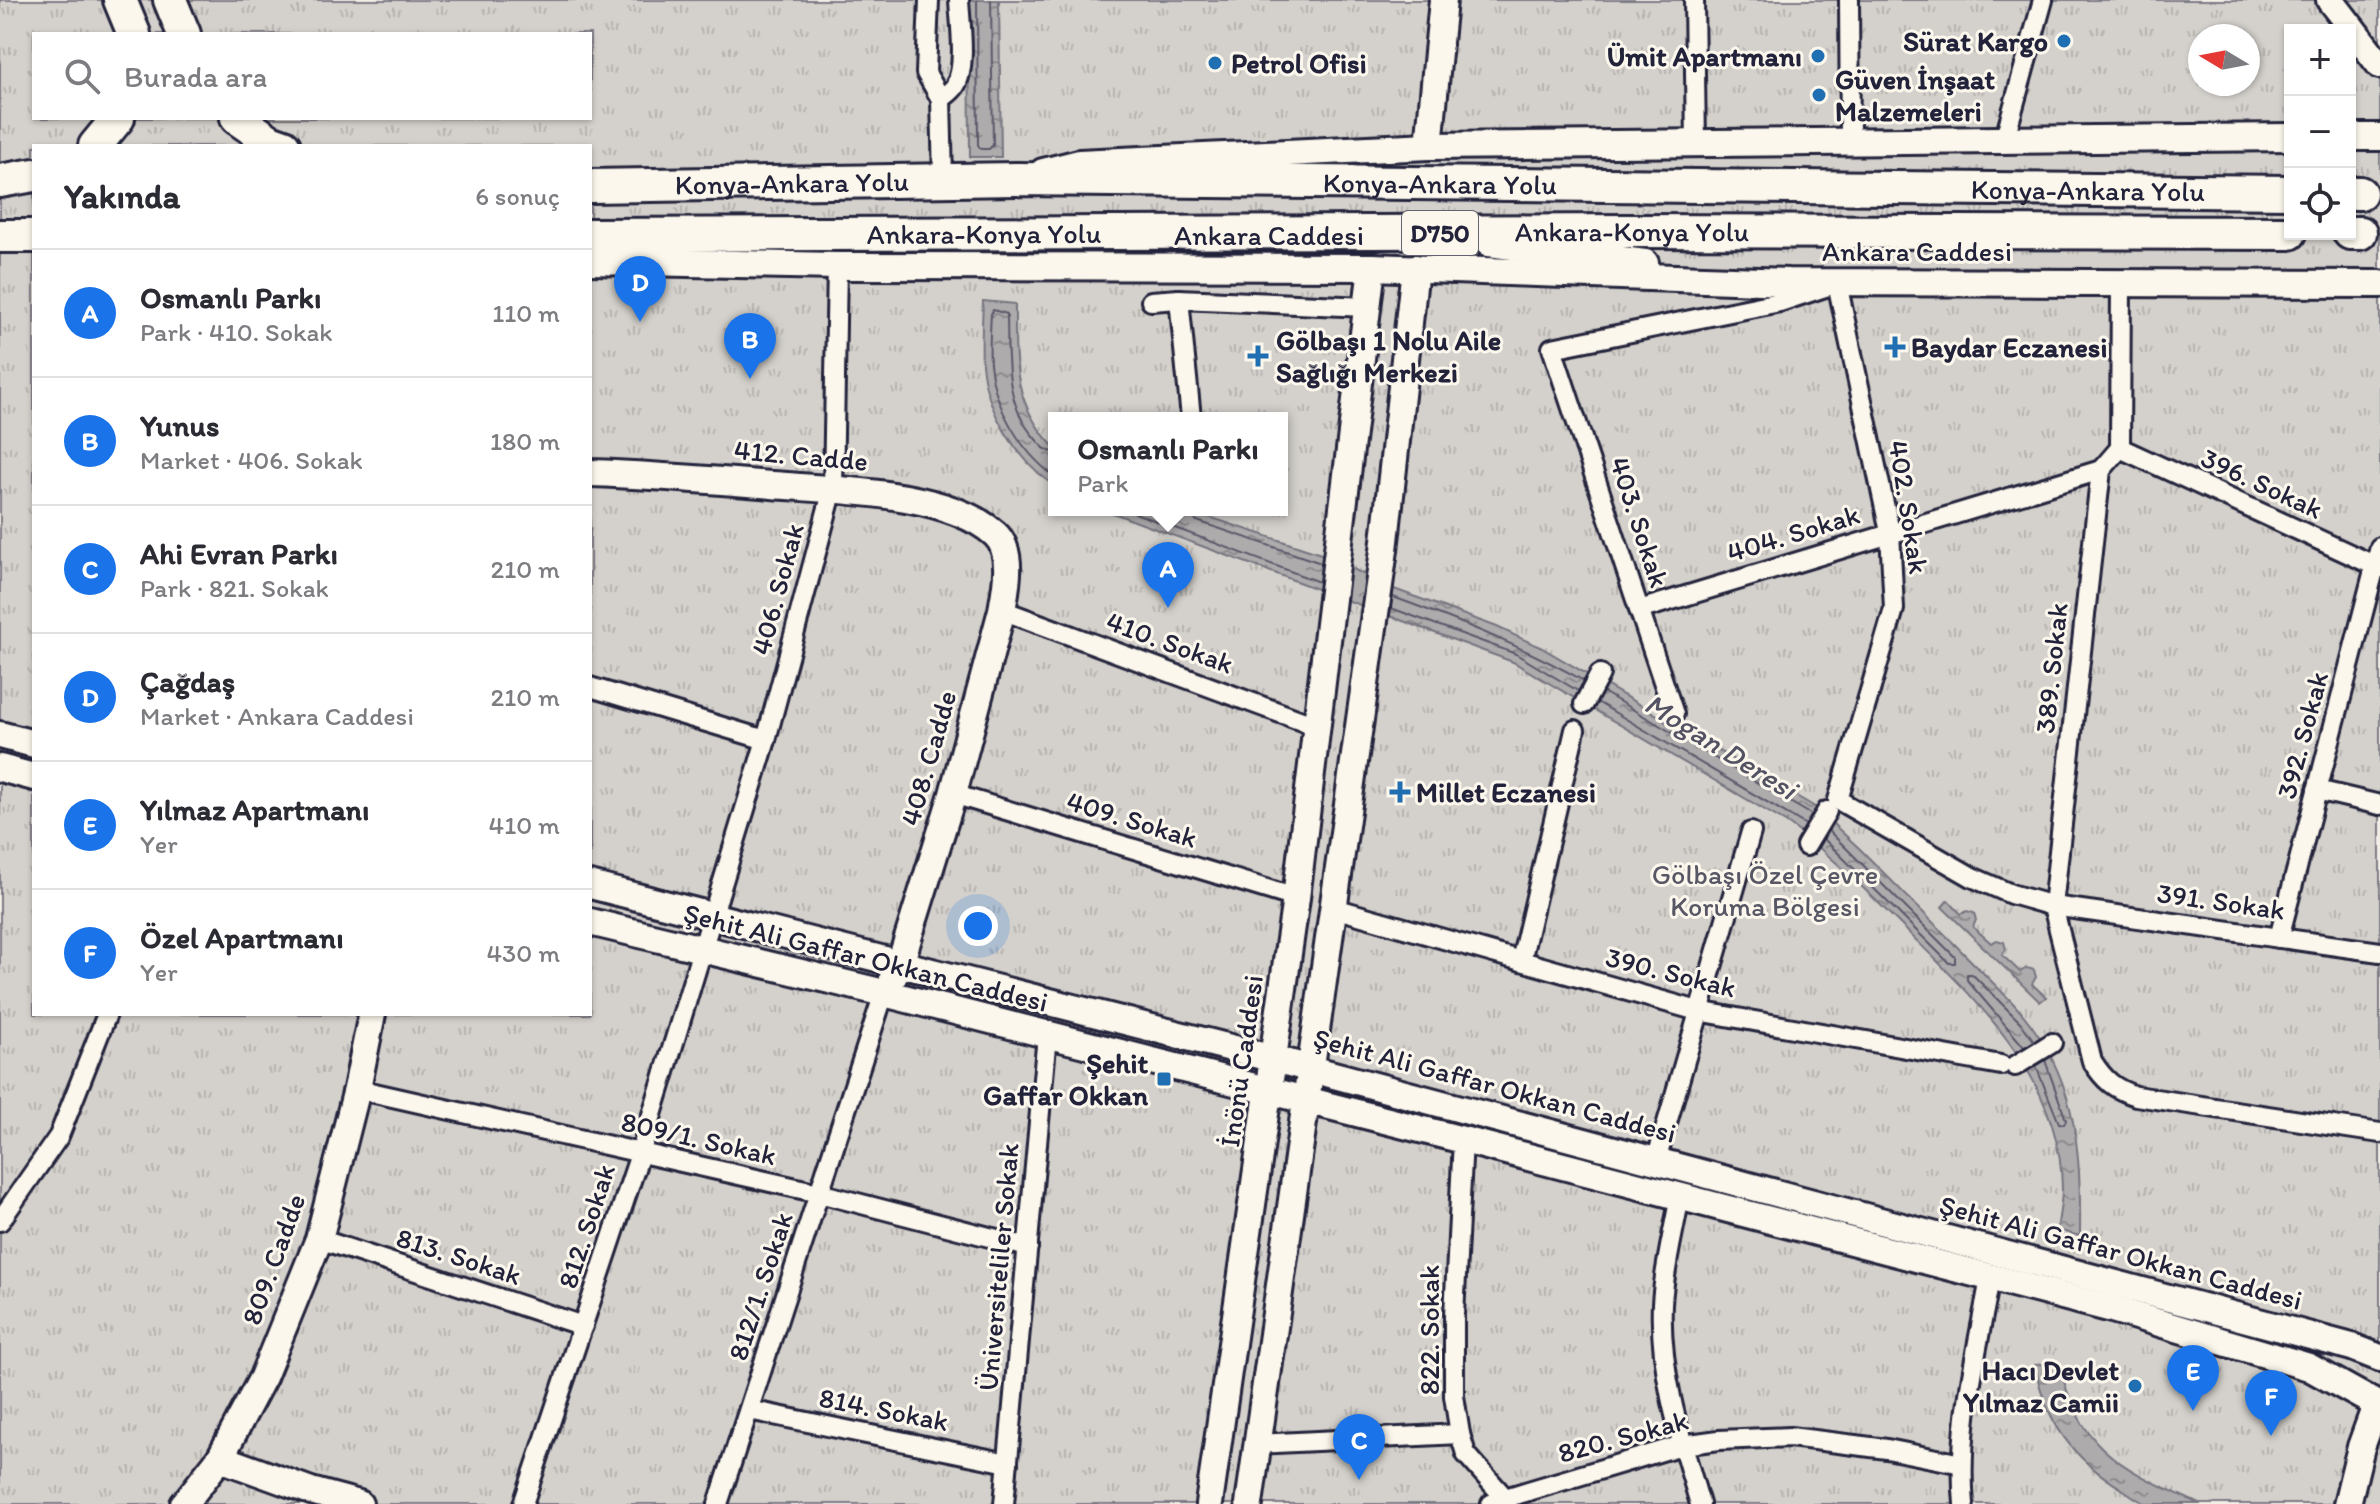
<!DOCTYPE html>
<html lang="tr">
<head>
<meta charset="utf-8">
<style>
	body { margin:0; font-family:Itim,sans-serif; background:#f7f7f7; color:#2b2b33 }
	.controls { position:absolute; right:24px; top:24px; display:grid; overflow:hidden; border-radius:0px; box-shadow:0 2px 6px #0004 }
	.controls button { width:72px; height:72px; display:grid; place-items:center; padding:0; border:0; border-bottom:2px solid #e1e1e2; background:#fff; color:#2b2b33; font:40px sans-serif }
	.compass { position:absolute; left:2188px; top:24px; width:72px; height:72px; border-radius:50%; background:#fff; box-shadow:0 2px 6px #0004; rotate:280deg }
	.you { position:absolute; left:978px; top:926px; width:28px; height:28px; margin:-20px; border:6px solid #fff; border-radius:50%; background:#1a73e8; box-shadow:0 0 0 12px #1a73e833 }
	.badge { display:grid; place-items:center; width:52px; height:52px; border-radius:50%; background:#1a73e8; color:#fff; font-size:26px; font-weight:700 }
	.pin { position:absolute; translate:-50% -66px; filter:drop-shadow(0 2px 4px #0008) }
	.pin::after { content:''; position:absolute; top:42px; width:28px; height:24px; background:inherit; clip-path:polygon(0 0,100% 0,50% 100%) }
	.popup { position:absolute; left:1048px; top:412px; width:240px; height:104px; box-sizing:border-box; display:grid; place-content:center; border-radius:0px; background:#fff; filter:drop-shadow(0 2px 6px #0005); font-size:26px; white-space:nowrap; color:#7c7c81 }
	.popup b { font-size:30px; color:#2b2b33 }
	.popup::after { content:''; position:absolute; left:50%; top:100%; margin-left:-16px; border:16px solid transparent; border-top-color:#fff }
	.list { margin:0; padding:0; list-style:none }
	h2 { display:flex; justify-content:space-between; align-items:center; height:104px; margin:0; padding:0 32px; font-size:34px }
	h2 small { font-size:26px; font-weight:400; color:#7c7c81 }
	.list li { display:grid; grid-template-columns:52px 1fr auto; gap:24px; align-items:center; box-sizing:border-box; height:128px; padding:0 32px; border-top:2px solid #e1e1e2 }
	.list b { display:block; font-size:30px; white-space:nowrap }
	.list p { margin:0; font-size:26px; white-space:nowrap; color:#7c7c81 }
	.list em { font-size:26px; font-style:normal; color:#7c7c81 }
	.icon { flex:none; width:44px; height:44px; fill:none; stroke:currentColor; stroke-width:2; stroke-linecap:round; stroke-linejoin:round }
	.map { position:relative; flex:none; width:2380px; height:1504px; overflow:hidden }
	.search { position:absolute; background:#fff; box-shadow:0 2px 6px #0004; left:32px; top:32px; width:560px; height:88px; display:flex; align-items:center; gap:20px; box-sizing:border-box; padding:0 28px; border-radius:0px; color:#7c7c81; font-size:30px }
	.panel { position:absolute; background:#fff; box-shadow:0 2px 6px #0004; left:32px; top:144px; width:560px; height:872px; border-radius:0px }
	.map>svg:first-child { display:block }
	.park { fill:url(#park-tufts); stroke:#7b7a84; stroke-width:2; fill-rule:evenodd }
	.water { fill:url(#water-ripples); stroke:#76747f; stroke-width:2 }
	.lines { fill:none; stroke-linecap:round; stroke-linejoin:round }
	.shore { stroke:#5a5969; stroke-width:2 }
	.street-casing { stroke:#22223b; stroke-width:24 }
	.secondary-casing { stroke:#22223b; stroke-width:32 }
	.highway-casing { stroke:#22223b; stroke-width:38 }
	.street { stroke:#fbf7ec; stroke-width:18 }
	.secondary { stroke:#fbf7ec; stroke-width:26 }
	.highway { stroke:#fbf7ec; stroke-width:32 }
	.poi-dot { fill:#1f6fb2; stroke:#fbf7ec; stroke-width:3 }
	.labels { text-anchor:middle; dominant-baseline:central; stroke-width:6; stroke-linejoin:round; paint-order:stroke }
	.shield { fill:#fbf7ec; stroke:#636270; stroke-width:2 }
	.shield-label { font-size:26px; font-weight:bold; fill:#22223b }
	.poi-label { font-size:28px; font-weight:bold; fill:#22223b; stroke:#fbf7ec; text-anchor:start }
	.street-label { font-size:28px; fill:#22223b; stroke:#fbf7ec }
	.park-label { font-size:28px; fill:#575766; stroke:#fbf7ec }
	.water-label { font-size:30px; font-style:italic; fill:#535263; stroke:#fbf7ec }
</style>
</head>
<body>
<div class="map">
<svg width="2380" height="1504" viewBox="0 0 2380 1504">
	<defs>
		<pattern id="park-tufts" width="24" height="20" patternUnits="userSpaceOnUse" patternTransform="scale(2)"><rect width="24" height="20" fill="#d4d1cc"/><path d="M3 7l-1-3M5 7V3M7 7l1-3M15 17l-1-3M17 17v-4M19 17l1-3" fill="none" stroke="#b6b3b0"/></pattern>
		<pattern id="water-ripples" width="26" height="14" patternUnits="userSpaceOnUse" patternTransform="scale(2)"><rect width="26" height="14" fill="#aeabad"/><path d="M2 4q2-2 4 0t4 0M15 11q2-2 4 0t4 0" fill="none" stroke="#8d8b8e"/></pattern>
	</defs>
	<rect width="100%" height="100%" fill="#f2eee5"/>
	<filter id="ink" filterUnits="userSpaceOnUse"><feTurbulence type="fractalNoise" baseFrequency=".0125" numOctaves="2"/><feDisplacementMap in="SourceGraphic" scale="16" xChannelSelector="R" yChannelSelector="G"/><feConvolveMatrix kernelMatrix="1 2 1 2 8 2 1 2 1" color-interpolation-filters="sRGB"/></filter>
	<g filter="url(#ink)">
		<!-- park -->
		<path class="park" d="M0,0H2380V1504H0ZM2290,30H2350V234H2290ZM34,34H590V118H34ZM2200,36H2248V84H2200ZM34,146H590V1014H34ZM1054,418H1282V510H1054Z"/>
		<!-- water -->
		<g class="water">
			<path d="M969,0H999L1001,157H970Z"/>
			<path d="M983,301L1015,304C1015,360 1012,404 1054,447V486C1016,458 986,411 982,364C981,343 982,321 983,301Z"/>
			<path d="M1105,510H1188L1330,557L1386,586L1497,627L1542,648L1815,807L1861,850L2012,1002C2077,1071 2081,1146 2080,1236L2057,1230C2059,1216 2062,1202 2062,1188C2061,1077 1978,1002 1905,929C1867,892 1831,854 1787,823L1513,662Z"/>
			<path d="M1948,900L1961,914L1967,911L1974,913L1976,920L1973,927L1991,943L1997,940L2004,942L2006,949L2002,955L2020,972L2027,968L2034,970L2036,977L2032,984L2046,997L2040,1002L1942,907Z"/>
			<path d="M2059,1362C2079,1452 2123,1468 2199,1504C2183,1504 2165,1504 2149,1504C2140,1503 2130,1494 2122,1489C2073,1459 2045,1422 2035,1365Z"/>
		</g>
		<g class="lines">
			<!-- shore -->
			<g class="shore">
				<path d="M977,0L978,145L981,149H989L993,145L991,0"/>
				<path d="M1054,452C1044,451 1041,445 1034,437C1004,403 1008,356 1007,314L993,310L991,314C990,330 989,348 990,364C994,406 1020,451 1054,476"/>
				<path d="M1127,510L1319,582"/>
				<path d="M1190,510L1192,517L1197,521L1321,563"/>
				<path d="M1393,597C1459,621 1522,646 1584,681"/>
				<path d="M1391,608L1516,654L1578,691"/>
				<path d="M1603,692L1812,815"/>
				<path d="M1597,702L1806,825"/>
				<path d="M1823,838L1949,963H1955V957L1828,830"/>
				<path d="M2024,1047L1967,980V974H1972L2021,1023L2034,1041"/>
				<path d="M2036,1066L2059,1123L2064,1124L2066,1120L2045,1060"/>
			</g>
			<defs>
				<g id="street">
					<path d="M929,0L926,73L941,99L943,180"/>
					<path d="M1694,0L1696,145"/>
					<path d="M1849,0L1850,143"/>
					<path d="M941,99C946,95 952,91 955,86C967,68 960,21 959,0"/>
					<path d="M2004,141L2043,0"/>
					<path d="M2121,283L2120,448L2101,470L2053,906L2092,1061C2104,1080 2114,1089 2136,1096L2380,1133"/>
					<path d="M1179,299L1191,418"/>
					<path d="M1151,301L1179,299L1367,307"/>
					<path d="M2120,448L2380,568"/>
					<path d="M1002,610L1318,727"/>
					<path d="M1639,610L2101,470"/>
					<path d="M590,687L766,740"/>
					<path d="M1584,704L1600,674"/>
					<path d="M1674,714L1552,348L1780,302L1837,283L1890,532L1894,609L1838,800L1972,877L2011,894L2053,906L2380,952"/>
					<path d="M2317,790L2380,805"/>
					<path d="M953,794L1296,898"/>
					<path d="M1806,846L1827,811"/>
					<path d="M1334,908L1698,1011L2001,1065"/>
					<path d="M2279,938L2380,547"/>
					<path d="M1521,961L1575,730"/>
					<path d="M2015,1066L2052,1043"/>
					<path d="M357,1089L819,1193L1028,1247"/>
					<path d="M1463,1140L1454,1315V1396L1460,1434L1466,1454L1505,1498L1507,1504"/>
					<path d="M1656,1161L1751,832"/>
					<path d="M1680,1195C1674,1231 1664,1267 1662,1304C1659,1372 1681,1440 1700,1504"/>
					<path d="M0,1221L59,1136L107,1014"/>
					<path d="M319,1239L583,1326"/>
					<path d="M749,1410L1008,1463"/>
					<path d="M1257,1444L1460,1434"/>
					<path d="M523,1504L640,1154L766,740L833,489L837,266"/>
					<path d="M718,1504L884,993"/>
					<path d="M1004,1504L1047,1035"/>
					<path d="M1491,1504L1505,1498L1682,1445L1719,1440L1790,1437L1887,1449L1962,1464"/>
					<path d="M1964,1504C1957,1429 1977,1352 1990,1278"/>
				</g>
				<g id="secondary">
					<path d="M2330,0L2380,65"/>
					<path d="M2350,137H2380"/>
					<path d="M1429,146L1443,0"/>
					<path d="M1043,172L1079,163L1429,146L2290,137"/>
					<path d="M1489,243L1645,263"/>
					<path d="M590,261L837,266L1372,267L1788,282L2380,284"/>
					<path d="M590,473C651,475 711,480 772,485C835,490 947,491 995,534C1014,551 1006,588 1002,610L953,794L900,964L893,977"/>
					<path d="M0,735L34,744"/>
					<path d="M0,768L34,777"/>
					<path d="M590,885L1274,1059L2352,1347L2380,1358"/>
					<path d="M590,922L884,993L1471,1142L2112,1309L2309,1367L2372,1402"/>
					<path d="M220,1458L311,1491L359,1504"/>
					<path d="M184,1504L220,1458L263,1377L319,1239L357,1089L372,1014"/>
					<path d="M1209,1504L1296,898L1372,267"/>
					<path d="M1249,1504L1384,550L1415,268"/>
					<path d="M2347,1504L2361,1447L2374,1411"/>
				</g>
				<g id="highway">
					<path d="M120,0L134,34"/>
					<path d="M170,0L184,34"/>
					<path d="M237,118L270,141L284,146"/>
					<path d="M95,146L118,118"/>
					<path d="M0,181L34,175"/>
					<path id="s1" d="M590,186L1016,179L2290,192"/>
					<path d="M2350,193H2360"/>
					<path d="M2350,233H2360"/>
					<path id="s2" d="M590,235L1629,231L2290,233"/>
					<path d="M0,236H34"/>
				</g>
			</defs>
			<!-- street casing -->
			<use href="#street" class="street-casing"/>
			<!-- secondary casing -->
			<use href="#secondary" class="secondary-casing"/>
			<!-- highway casing -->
			<use href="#highway" class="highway-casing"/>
			<!-- street -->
			<use href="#street" class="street"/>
			<!-- secondary -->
			<use href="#secondary" class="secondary"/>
			<!-- highway -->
			<use href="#highway" class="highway"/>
		</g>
	</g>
	<!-- markers -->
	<g class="poi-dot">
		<circle cx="2064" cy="41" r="8"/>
		<circle cx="1818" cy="56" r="8"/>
		<circle cx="1215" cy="63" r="8"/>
		<circle cx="1819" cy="95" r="8"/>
		<path d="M1891 335h8v8h8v8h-8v8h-8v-8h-8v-8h8z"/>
		<path d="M1254 344h8v8h8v8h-8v8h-8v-8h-8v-8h8z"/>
		<path d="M1396 780h8v8h8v8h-8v8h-8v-8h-8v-8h8z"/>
		<rect x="1156" y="1071" width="16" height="16" rx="4"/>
		<circle cx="2135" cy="1386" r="8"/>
	</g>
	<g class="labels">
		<!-- shield labels -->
		<rect class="shield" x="1402" y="211" width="76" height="44" rx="6"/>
		<g class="shield-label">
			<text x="1440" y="233">D750</text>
		</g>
		<!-- poi labels -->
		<g class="poi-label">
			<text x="2048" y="41" text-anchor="end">Sürat Kargo</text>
			<text x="1802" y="56" text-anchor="end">Ümit Apartmanı</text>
			<text x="1231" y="63">Petrol Ofisi</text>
			<text x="1835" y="79">Güven İnşaat<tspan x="1835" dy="32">Malzemeleri</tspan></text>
			<text x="1276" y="340">Gölbaşı 1 Nolu Aile<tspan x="1276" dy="32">Sağlığı Merkezi</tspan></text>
			<text x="1911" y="347">Baydar Eczanesi</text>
			<text x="1416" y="792">Millet Eczanesi</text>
			<text x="1148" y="1063" text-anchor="end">Şehit<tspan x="1148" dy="32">Gaffar Okkan</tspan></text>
			<text x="2119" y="1370" text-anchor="end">Hacı Devlet<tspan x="2119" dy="32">Yılmaz Camii</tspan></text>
		</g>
		<!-- street labels -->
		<g class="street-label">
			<text stroke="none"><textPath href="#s1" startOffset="202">Konya-Ankara Yolu</textPath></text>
			<text stroke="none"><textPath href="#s1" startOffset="850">Konya-Ankara Yolu</textPath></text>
			<text stroke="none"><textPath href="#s1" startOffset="1498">Konya-Ankara Yolu</textPath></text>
			<text stroke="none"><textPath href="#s2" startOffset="1042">Ankara-Konya Yolu</textPath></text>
			<text stroke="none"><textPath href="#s2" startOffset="394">Ankara-Konya Yolu</textPath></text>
			<text x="1269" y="235">Ankara Caddesi</text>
			<text x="1917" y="251">Ankara Caddesi</text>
			<text transform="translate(801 455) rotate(5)">412. Cadde</text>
			<text transform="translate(2262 483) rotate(25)">396. Sokak</text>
			<text transform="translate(1909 507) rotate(81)">402. Sokak</text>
			<text transform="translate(1640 522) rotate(72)">403. Sokak</text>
			<text transform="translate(1793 533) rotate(-17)">404. Sokak</text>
			<text transform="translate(777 589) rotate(-75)">406. Sokak</text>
			<text transform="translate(1170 642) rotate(20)">410. Sokak</text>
			<text transform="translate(2051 668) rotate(-84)">389. Sokak</text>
			<text transform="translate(2302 735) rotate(-75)">392. Sokak</text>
			<text transform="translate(928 758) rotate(-74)">408. Cadde</text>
			<text transform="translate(1132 819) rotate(17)">409. Sokak</text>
			<text transform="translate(2221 901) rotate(8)">391. Sokak</text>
			<text transform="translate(866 957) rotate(14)">Şehit Ali Gaffar Okkan Caddesi</text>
			<text transform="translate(1671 972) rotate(14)">390. Sokak</text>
			<text transform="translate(1241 1061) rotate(-82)">İnönü Caddesi</text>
			<text transform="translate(1495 1085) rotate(15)">Şehit Ali Gaffar Okkan Caddesi</text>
			<text transform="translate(699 1138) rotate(13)">809/1. Sokak</text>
			<text transform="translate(586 1226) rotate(-72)">812. Sokak</text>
			<text transform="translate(2121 1252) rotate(15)">Şehit Ali Gaffar Okkan Caddesi</text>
			<text transform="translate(459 1256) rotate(18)">813. Sokak</text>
			<text transform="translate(273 1259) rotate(-70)">809. Cadde</text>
			<text transform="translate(998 1267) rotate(-85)">Üniversiteliler Sokak</text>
			<text transform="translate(760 1286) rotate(-72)">812/1. Sokak</text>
			<text transform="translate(1429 1330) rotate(-90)">822. Sokak</text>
			<text transform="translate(884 1409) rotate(11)">814. Sokak</text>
			<text transform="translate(1623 1436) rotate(-15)">820. Sokak</text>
		</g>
		<!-- park labels -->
		<g class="park-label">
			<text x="1765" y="874">Gölbaşı Özel Çevre<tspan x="1765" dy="32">Koruma Bölgesi</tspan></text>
		</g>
		<!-- water labels -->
		<g class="water-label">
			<text transform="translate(1721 746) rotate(32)">Mogan Deresi</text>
		</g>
	</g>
</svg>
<div class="controls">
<button>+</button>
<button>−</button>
<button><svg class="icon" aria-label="locate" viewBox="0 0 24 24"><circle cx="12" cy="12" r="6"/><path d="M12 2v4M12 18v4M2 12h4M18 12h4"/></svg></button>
</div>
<svg class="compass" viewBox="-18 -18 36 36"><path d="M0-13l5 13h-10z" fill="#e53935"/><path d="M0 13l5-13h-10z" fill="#7c7c81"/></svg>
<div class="you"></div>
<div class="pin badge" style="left:1168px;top:608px">A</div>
<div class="popup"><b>Osmanlı Parkı</b>Park</div>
<div class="pin badge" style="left:750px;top:379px">B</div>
<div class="pin badge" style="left:1359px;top:1480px">C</div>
<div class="pin badge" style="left:640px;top:322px">D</div>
<div class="pin badge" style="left:2193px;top:1411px">E</div>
<div class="pin badge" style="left:2271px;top:1436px">F</div>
<div class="search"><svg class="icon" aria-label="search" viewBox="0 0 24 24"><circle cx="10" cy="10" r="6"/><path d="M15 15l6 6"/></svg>Burada ara</div>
<section class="panel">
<h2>Yakında<small>6 sonuç</small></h2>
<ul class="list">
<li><span class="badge">A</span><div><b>Osmanlı Parkı</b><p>Park · 410. Sokak</p></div><em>110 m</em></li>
<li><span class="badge">B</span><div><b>Yunus</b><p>Market · 406. Sokak</p></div><em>180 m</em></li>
<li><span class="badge">C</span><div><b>Ahi Evran Parkı</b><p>Park · 821. Sokak</p></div><em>210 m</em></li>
<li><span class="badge">D</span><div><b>Çağdaş</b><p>Market · Ankara Caddesi</p></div><em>210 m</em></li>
<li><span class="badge">E</span><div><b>Yılmaz Apartmanı</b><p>Yer</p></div><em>410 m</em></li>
<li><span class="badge">F</span><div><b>Özel Apartmanı</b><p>Yer</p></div><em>430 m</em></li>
</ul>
</section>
</div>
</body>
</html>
